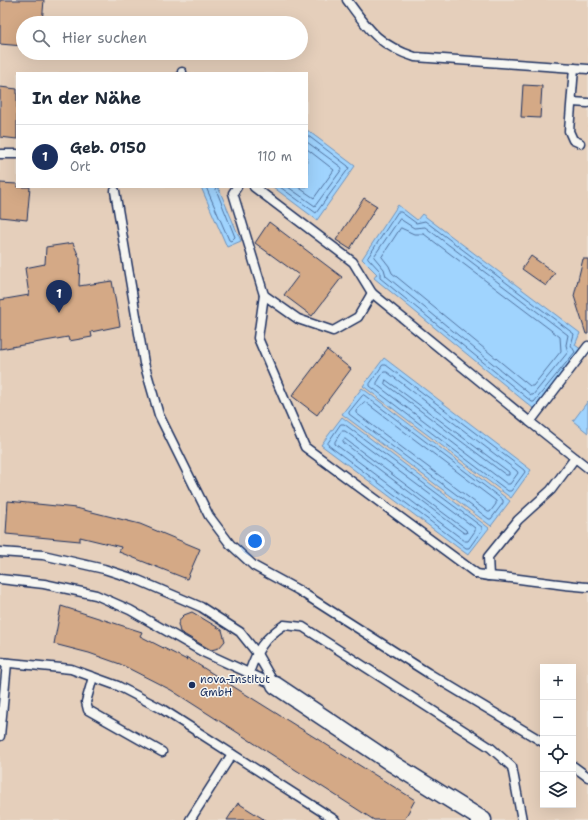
<!DOCTYPE html>
<html lang="de">
<head>
<meta charset="utf-8">
<style>
	body { margin:0; font-family:"Shantell Sans",sans-serif; background:#f6f6f7; color:#1f2937 }
	.controls { position:absolute; right:12px; bottom:12px; display:grid; overflow:hidden; border-radius:0px; box-shadow:0 4px 16px #0002 }
	.controls button { width:36px; height:36px; display:grid; place-items:center; padding:0; border:0; border-bottom:1px solid #e0e1e3; background:#fff; color:#1f2937; font:20px sans-serif }
	.you { position:absolute; left:255px; top:541px; width:14px; height:14px; margin:-10px; border:3px solid #fff; border-radius:50%; background:#1a73e8; box-shadow:0 0 0 6px #1a73e833 }
	.badge { display:grid; place-items:center; width:26px; height:26px; border-radius:50%; background:#1b2f5e; color:#fff; font-size:13px; font-weight:700 }
	.pin { position:absolute; translate:-50% -33px; filter:drop-shadow(0 1px 2px #0008) }
	.pin::after { content:''; position:absolute; top:21px; width:14px; height:12px; background:inherit; clip-path:polygon(0 0,100% 0,50% 100%) }
	.list { margin:0; padding:0; list-style:none }
	h2 { display:flex; justify-content:space-between; align-items:center; height:52px; margin:0; padding:0 16px; font-size:17px }
	h2 small { font-size:13px; font-weight:400; color:#747a83 }
	.list li { display:grid; grid-template-columns:26px 1fr auto; gap:12px; align-items:center; box-sizing:border-box; height:64px; padding:0 16px; border-top:1px solid #e0e1e3 }
	.list b { display:block; font-size:15px; white-space:nowrap }
	.list p { margin:0; font-size:13px; white-space:nowrap; color:#747a83 }
	.list em { font-size:13px; font-style:normal; color:#747a83 }
	.icon { flex:none; width:22px; height:22px; fill:none; stroke:currentColor; stroke-width:2; stroke-linecap:round; stroke-linejoin:round }
	.map { position:relative; flex:none; width:588px; height:820px; overflow:hidden }
	.search { position:absolute; background:#fff; box-shadow:0 4px 16px #0002; left:16px; top:16px; width:292px; height:44px; display:flex; align-items:center; gap:10px; box-sizing:border-box; padding:0 14px; border-radius:22px; color:#747a83; font-size:15px }
	.panel { position:absolute; background:#fff; box-shadow:0 4px 16px #0002; left:16px; top:72px; width:292px; height:116px; border-radius:0px }
	.map>svg:first-child { display:block }
	.built { fill:#e5cfbb; fill-rule:evenodd }
	.water { fill:#a0d4fe; stroke:#6b92be }
	.lines { fill:none; stroke-linecap:round; stroke-linejoin:round }
	.shore { stroke:#50719e; stroke-width:1 }
	.building { fill:#d4a986; stroke:#1b2f5e }
	.service-casing { stroke:#1b2f5e; stroke-width:11 }
	.minor-casing { stroke:#1b2f5e; stroke-width:19 }
	.service { stroke:#f6f6f2; stroke-width:8 }
	.minor { stroke:#f6f6f2; stroke-width:16 }
	.poi-dot { fill:#1b2f5e; stroke:#f6f6f2; stroke-width:1.5 }
	.labels { text-anchor:middle; dominant-baseline:central; stroke-width:3; stroke-linejoin:round; paint-order:stroke }
	.poi-label { font-size:11px; fill:#1b2f5e; stroke:#f6f6f2; text-anchor:start }
</style>
</head>
<body>
<div class="map">
<svg width="588" height="820" viewBox="0 0 588 820">
	<rect width="100%" height="100%" fill="#ecdfd2"/>
	<filter id="ink" filterUnits="userSpaceOnUse"><feTurbulence type="fractalNoise" baseFrequency=".025" numOctaves="2"/><feDisplacementMap in="SourceGraphic" scale="8" xChannelSelector="R" yChannelSelector="G"/><feConvolveMatrix kernelMatrix="1 2 1 2 8 2 1 2 1" color-interpolation-filters="sRGB"/></filter>
	<g filter="url(#ink)">
		<!-- built -->
		<path class="built" d="M0,0H588V820H0ZM23,23H301V53H23ZM17,73H307V187H17ZM543,667H573V805H543Z"/>
		<!-- water -->
		<g class="water">
			<path d="M307,130L355,166L317,220L273,187H307Z"/>
			<path d="M201,187H218L241,241L227,247Z"/>
			<path d="M398,205L417,220L422,214L580,333L575,345L582,350L534,409L374,278L377,274L362,259Z"/>
			<path d="M384,358L531,470L511,498L363,386Z"/>
			<path d="M362,388L510,501L491,526L342,414Z"/>
			<path d="M588,401V433L573,421Z"/>
			<path d="M342,417L489,528L468,555L321,445Z"/>
		</g>
		<g class="lines">
			<!-- shore -->
			<g class="shore">
				<path d="M206,187L229,240L231,241L235,237L215,187"/>
				<path d="M280,187L316,213L349,168L348,166L307,135"/>
				<path d="M288,187L315,206L342,169L341,167L307,142"/>
				<path d="M298,187L314,198L334,170L307,149"/>
				<path d="M398,212H401L416,223L425,221L574,334L571,345L575,352L534,402H532L380,278V271L368,258Z"/>
				<path d="M400,219L414,228L425,227L568,335L566,345L568,352L533,395H531L386,276L384,269L374,257Z"/>
				<path d="M401,228L414,234H424L560,337L561,351L533,386H530L392,273L389,266L382,257Z"/>
				<path d="M383,365H386L524,470L525,472L511,491H508L370,386V384Z"/>
				<path d="M384,372H387L517,471L518,473L510,484H507L377,385V383Z"/>
				<path d="M386,380L509,472V475H506L385,384Z"/>
				<path d="M364,395L503,500V503L491,519H489L349,414V412L362,396Z"/>
				<path d="M365,402L496,501V504L490,512H488L356,413V411L363,403Z"/>
				<path d="M341,424H344L482,527V530L469,548H466L328,445V443Z"/>
				<path d="M342,431H345L475,528V531L468,541H465L335,444V442Z"/>
				<path d="M345,439L466,530L467,533H464L344,443L343,441Z"/>
			</g>
		</g>
		<!-- building -->
		<g class="building">
			<path d="M0,0H44L42,23H23V46L0,44Z"/>
			<path d="M523,85L542,86L540,118L521,117Z"/>
			<path d="M0,87L17,89V139L0,137Z"/>
			<path d="M0,183L17,184V187H30L27,220L0,217Z"/>
			<path d="M364,198L377,206L350,249L336,240Z"/>
			<path d="M269,222L342,277L312,316L284,295L299,275L255,243Z"/>
			<path d="M73,243L80,259L79,286L112,281L120,326L91,332L92,337L69,341L68,337L0,349V300L29,295L25,268L45,264L46,247Z"/>
			<path d="M531,256L555,273L546,286L522,269Z"/>
			<path d="M583,259H588V334H586L574,296Z"/>
			<path d="M327,350L351,369L317,415L292,396Z"/>
			<path d="M8,501L76,508L140,524L200,549L187,579L119,552L121,547L80,537V541L6,534Z"/>
			<path d="M61,606L142,632L140,636L187,660L186,657L415,800L404,820H374L171,690L120,664L89,653L54,644Z"/>
			<path d="M192,612L222,630L225,641L219,648L211,650L180,632L178,624L181,618L184,615Z"/>
			<path d="M238,803L265,820H227Z"/>
		</g>
		<g class="lines">
			<defs>
				<g id="service">
					<path d="M347,0C369,30 378,45 415,57L588,69"/>
					<path d="M574,68L569,131L573,140L580,143"/>
					<path d="M182,73V72"/>
					<path d="M572,102L588,103"/>
					<path d="M0,154H17"/>
					<path d="M237,187L233,193L264,295L298,319L333,331L358,317L372,293"/>
					<path d="M254,187L353,262L372,293L530,422L588,346"/>
					<path d="M115,191L144,363L159,415L209,516L230,544L254,566L298,590L428,673L543,742"/>
					<path d="M264,295L258,338L305,447L477,574L489,576"/>
					<path d="M530,422L588,468"/>
					<path d="M575,458L551,490L518,520L488,557L489,576C522,578 555,585 588,587"/>
					<path d="M0,552L43,555L104,569L138,580L201,607L240,632L256,652L275,685"/>
					<path d="M0,579L44,584L96,595L130,610L203,652L275,685"/>
					<path d="M0,662L71,669L118,686L162,709L335,820"/>
					<path d="M249,673C257,650 263,639 284,625L303,627L491,748L512,767L522,820"/>
					<path d="M93,677L86,702L88,710L162,752"/>
					<path d="M0,736L7,663"/>
					<path d="M573,766L588,777"/>
					<path d="M190,820L232,754"/>
				</g>
				<path id="minor" d="M275,685L393,764L483,820"/>
			</defs>
			<!-- service casing -->
			<use href="#service" class="service-casing"/>
			<!-- minor casing -->
			<use href="#minor" class="minor-casing"/>
			<!-- service -->
			<use href="#service" class="service"/>
			<!-- minor -->
			<use href="#minor" class="minor"/>
		</g>
	</g>
	<!-- markers -->
	<circle class="poi-dot" cx="192" cy="685" r="4"/>
	<g class="labels">
		<!-- poi labels -->
		<g class="poi-label">
			<text x="200" y="679">nova-Institut<tspan x="200" dy="13">GmbH</tspan></text>
		</g>
	</g>
</svg>
<div class="controls">
<button>+</button>
<button>−</button>
<button><svg class="icon" aria-label="locate" viewBox="0 0 24 24"><circle cx="12" cy="12" r="6"/><path d="M12 2v4M12 18v4M2 12h4M18 12h4"/></svg></button>
<button><svg class="icon" aria-label="layers" viewBox="0 0 24 24"><path d="M12 4l9 5-9 5-9-5zM3 14l9 5 9-5"/></svg></button>
</div>
<div class="you"></div>
<div class="pin badge" style="left:59px;top:313px">1</div>
<div class="search"><svg class="icon" aria-label="search" viewBox="0 0 24 24"><circle cx="10" cy="10" r="6"/><path d="M15 15l6 6"/></svg>Hier suchen</div>
<section class="panel">
<h2>In der Nähe<small></small></h2>
<ul class="list">
<li><span class="badge">1</span><div><b>Geb. 0150</b><p>Ort</p></div><em>110 m</em></li>
</ul>
</section>
</div>
</body>
</html>
